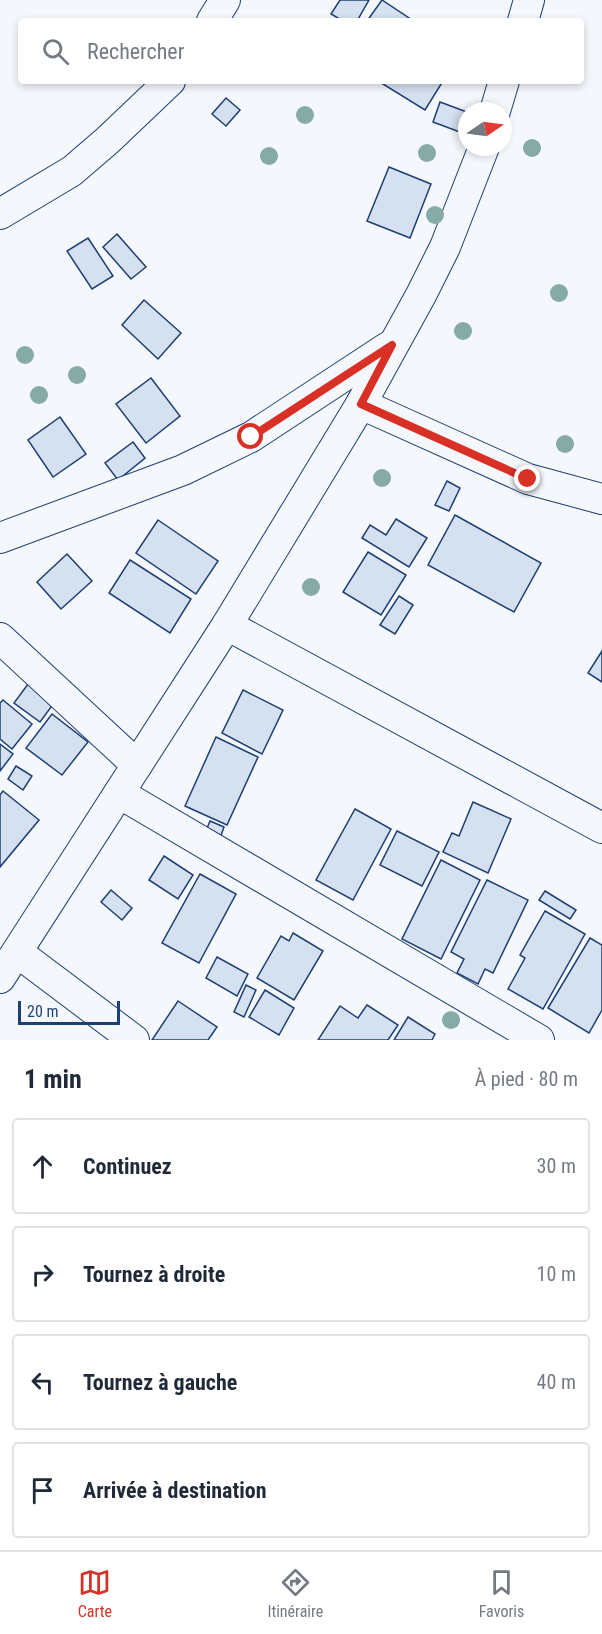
<!DOCTYPE html>
<html lang="fr">
<head>
<meta charset="utf-8">
<style>
	body { margin:0; font-family:"Roboto Condensed",sans-serif; background:#f6f6f7; color:#1f2937 }
	.compass { position:absolute; left:458px; top:102px; width:54px; height:54px; border-radius:50%; background:#fff; box-shadow:0 3px 9px #0003; rotate:77deg }
	.scale { position:absolute; left:18px; bottom:15px; width:102px; box-sizing:border-box; padding-left:6px; border:3px solid #1d3f73; border-top:0; font-size:16px; line-height:21px; white-space:nowrap; color:#1d3f73; -webkit-text-stroke:4px #f4f7fb; paint-order:stroke }
	.stop { position:absolute; width:18px; height:18px; margin:-14px; border:4px solid #d93025; border-radius:50%; background:#fff }
	.stop.end { background:#d93025; border-color:#fff; box-shadow:0 2px 6px #0008 }
	.list { margin:0; padding:0; list-style:none }
	h2 { display:flex; justify-content:space-between; align-items:center; height:78px; margin:0; padding:0 24px; font-size:26px }
	h2 small { font-size:20px; font-weight:400; color:#747a83 }
	.list li { display:grid; grid-template-columns:39px 1fr auto; gap:18px; align-items:center; box-sizing:border-box; height:96px; margin:0 12px 12px; padding:0 12px; border:2px solid #e0e1e3; border-radius:6px }
	.list b { display:block; font-size:22px; white-space:nowrap }
	.list em { font-size:20px; font-style:normal; color:#747a83 }
	.icon { flex:none; width:33px; height:33px; fill:none; stroke:currentColor; stroke-width:2; stroke-linecap:round; stroke-linejoin:round }
	.map { position:relative; flex:none; width:602px; height:1040px; overflow:hidden }
	.search { position:absolute; background:#fff; box-shadow:0 3px 9px #0003; left:18px; right:18px; top:18px; height:66px; display:flex; align-items:center; gap:15px; box-sizing:border-box; padding:0 21px; border-radius:6px; color:#747a83; font-size:22px }
	.sheet { height:510px; background:#fff }
	nav { display:flex; justify-content:space-around; align-items:center; box-sizing:border-box; height:84px; border-top:2px solid #e0e1e3; background:#fff; font-size:16px; color:#747a83 }
	nav a { display:grid; justify-items:center; gap:3px }
	nav .on { color:#d93025 }
	.map>svg:first-child { display:block }
	.building { fill:#d5e0f0; stroke:#1d3f73; stroke-width:1.5 }
	.lines { fill:none; stroke-linecap:round; stroke-linejoin:round }
	.street-casing { stroke:#1d3f73; stroke-width:32 }
	.street { stroke:#f4f7fb; stroke-width:30 }
	.tree { fill:#86aba6 }
	.route { stroke:#d93025; stroke-width:8 }
</style>
</head>
<body>
<div class="map">
<svg width="602" height="1040" viewBox="0 0 602 1040">
	<rect width="100%" height="100%" fill="#f4f7fb"/>
	<!-- building -->
	<g class="building">
		<path d="M340,0H369L357,21H343L331,14Z"/>
		<path d="M382,0L409,18L407,21H367Z"/>
		<path d="M378,81H443L425,110Z"/>
		<path d="M226,98L240,110L226,126L212,114Z"/>
		<path d="M440,102L467,112L465,134L433,122Z"/>
		<path d="M389,167L431,184L410,238L367,221Z"/>
		<path d="M117,234L146,267L131,279L103,247Z"/>
		<path d="M88,238L113,276L92,289L67,251Z"/>
		<path d="M144,300L181,333L158,359L122,325Z"/>
		<path d="M151,378L180,416L146,443L116,404Z"/>
		<path d="M60,417L86,454L53,477L28,440Z"/>
		<path d="M133,442L145,458L118,480L105,463Z"/>
		<path d="M447,481L460,488L449,511L435,505Z"/>
		<path d="M455,515L541,563L514,612L428,565Z"/>
		<path d="M396,519L427,538L409,567L362,538L370,525L386,535Z"/>
		<path d="M158,520L218,561L196,594L136,553Z"/>
		<path d="M368,552L406,575L381,615L343,592Z"/>
		<path d="M67,554L92,581L61,609L37,582Z"/>
		<path d="M130,560L191,599L170,633L109,593Z"/>
		<path d="M399,596L413,605L395,634L380,625Z"/>
		<path d="M602,651V682L588,673Z"/>
		<path d="M31,680L57,699L40,722L14,703Z"/>
		<path d="M243,690L283,710L262,754L222,733Z"/>
		<path d="M3,700L32,724L12,749L0,739V703Z"/>
		<path d="M52,714L88,742L62,775L26,748Z"/>
		<path d="M216,737L258,757L227,825L185,806Z"/>
		<path d="M0,744L13,754L0,771Z"/>
		<path d="M16,766L32,776L23,790L8,779Z"/>
		<path d="M3,791L39,820L0,867V795Z"/>
		<path d="M473,802L511,819L488,873L443,852L452,833L459,836Z"/>
		<path d="M355,809L391,829L353,900L316,880Z"/>
		<path d="M210,821L224,827L218,844L203,838Z"/>
		<path d="M397,831L439,852L422,886L380,865Z"/>
		<path d="M164,856L193,875L178,899L149,880Z"/>
		<path d="M441,860L480,880L441,959L402,939Z"/>
		<path d="M200,874L236,894L199,963L162,943Z"/>
		<path d="M487,880L528,900L493,973L485,969L478,984L457,973L464,959L451,952Z"/>
		<path d="M111,890L132,908L122,920L101,902Z"/>
		<path d="M545,891L576,910L570,919L539,900Z"/>
		<path d="M545,911L585,934L543,1009L508,989L525,958L520,955Z"/>
		<path d="M293,933L323,951L294,1000L257,978L281,936L289,941Z"/>
		<path d="M590,938L602,945V1010L589,1033L548,1008Z"/>
		<path d="M217,957L248,974L237,996L206,978Z"/>
		<path d="M246,985L256,990L244,1017L234,1012Z"/>
		<path d="M265,990L294,1008L279,1035L249,1017Z"/>
		<path d="M178,1001L217,1027L208,1040H152Z"/>
		<path d="M367,1005L398,1025L388,1040H318L340,1006L358,1018Z"/>
		<path d="M408,1017L435,1034L432,1040H394Z"/>
	</g>
	<g class="lines">
		<defs>
			<g id="street">
				<path d="M212,21L225,0"/>
				<path d="M523,21L529,0"/>
				<path d="M495,111L504,81"/>
				<path d="M0,214L72,171L108,140L170,81"/>
				<path d="M361,404L528,479L602,499"/>
				<path d="M0,538L183,470L251,437L388,347"/>
				<path d="M227,625L602,828"/>
				<path d="M0,638L137,765"/>
				<path d="M119,793L539,1040"/>
				<path d="M17,952L134,1040"/>
				<path d="M0,978L227,625L361,404L421,295L445,247L484,147"/>
			</g>
		</defs>
		<!-- street casing -->
		<use href="#street" class="street-casing"/>
		<!-- street -->
		<use href="#street" class="street"/>
	</g>
	<!-- trees -->
	<g class="tree">
		<circle cx="305" cy="115" r="9"/>
		<circle cx="532" cy="148" r="9"/>
		<circle cx="427" cy="153" r="9"/>
		<circle cx="269" cy="156" r="9"/>
		<circle cx="435" cy="215" r="9"/>
		<circle cx="559" cy="293" r="9"/>
		<circle cx="463" cy="331" r="9"/>
		<circle cx="25" cy="355" r="9"/>
		<circle cx="77" cy="375" r="9"/>
		<circle cx="39" cy="395" r="9"/>
		<circle cx="565" cy="444" r="9"/>
		<circle cx="382" cy="478" r="9"/>
		<circle cx="311" cy="587" r="9"/>
		<circle cx="451" cy="1020" r="9"/>
	</g>
	<g class="lines">
		<!-- route -->
		<path class="route" d="M251,437L392,345L361,404L528,479"/>
	</g>
</svg>
<svg class="compass" viewBox="-18 -18 36 36"><path d="M0-13l5 13h-10z" fill="#e53935"/><path d="M0 13l5-13h-10z" fill="#747a83"/></svg>
<div class="scale">20 m</div>
<div class="stop" style="left:251px;top:437px"></div>
<div class="stop end" style="left:528px;top:479px"></div>
<div class="search"><svg class="icon" aria-label="search" viewBox="0 0 24 24"><circle cx="10" cy="10" r="6"/><path d="M15 15l6 6"/></svg>Rechercher</div>
</div>
<section class="sheet">
<h2>1 min<small>À pied · 80 m</small></h2>
<ul class="list">
<li><svg class="icon" aria-label="ahead" viewBox="0 0 24 24"><path d="M12 20V5M6 11l6-6 6 6"/></svg><div><b>Continuez</b></div><em>30 m</em></li>
<li><svg class="icon" aria-label="right" viewBox="0 0 24 24"><path d="M7 20v-9h11M14 6l5 5-5 5"/></svg><div><b>Tournez à droite</b></div><em>10 m</em></li>
<li><svg class="icon" aria-label="left" viewBox="0 0 24 24"><path d="M17 20v-9H6M10 6l-5 5 5 5"/></svg><div><b>Tournez à gauche</b></div><em>40 m</em></li>
<li><svg class="icon" aria-label="arrive" viewBox="0 0 24 24"><path d="M6 21V4h12l-3 4 3 4H6"/></svg><div><b>Arrivée à destination</b></div></li>
</ul>
</section>
<nav>
<a class="on"><svg class="icon" aria-label="map" viewBox="0 0 24 24"><path d="M3 6l6-2 6 2 6-2v14l-6 2-6-2-6 2zM9 4v14M15 6v14"/></svg>Carte</a>
<a><svg class="icon" aria-label="directions" viewBox="0 0 24 24"><path d="M12 3l9 9-9 9-9-9zM9 14v-3h6M13 9l2 2-2 2"/></svg>Itinéraire</a>
<a><svg class="icon" aria-label="saved" viewBox="0 0 24 24"><path d="M7 4h10v16l-5-4-5 4z"/></svg>Favoris</a>
</nav>
</body>
</html>
